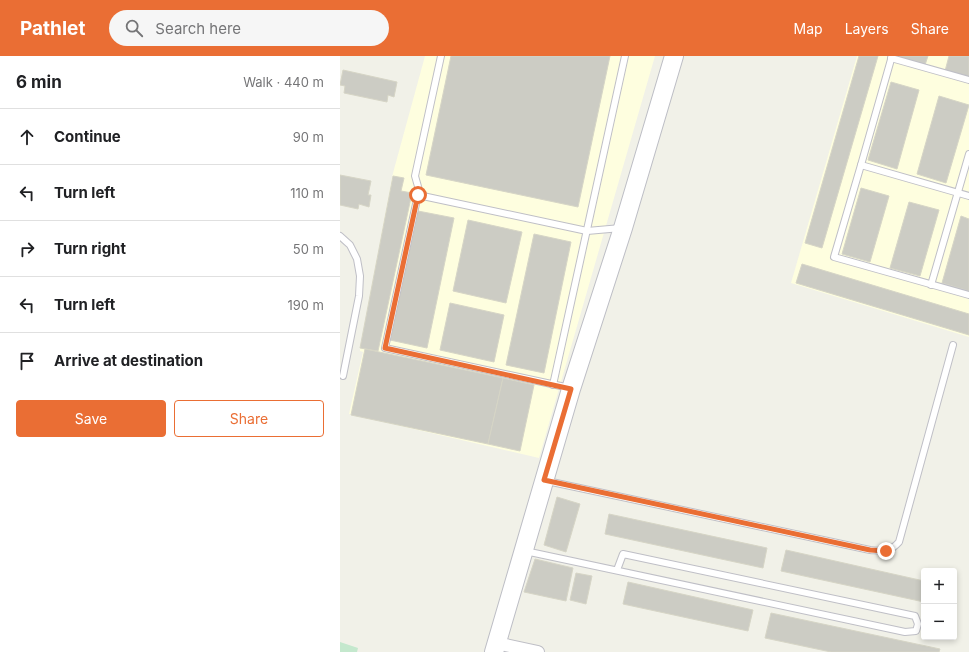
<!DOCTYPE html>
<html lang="en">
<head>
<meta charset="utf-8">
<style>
	body { margin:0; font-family:Inter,sans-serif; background:#f6f6f6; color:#202124 }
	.controls { position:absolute; right:12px; bottom:12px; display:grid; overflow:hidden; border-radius:4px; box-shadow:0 2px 6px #0003 }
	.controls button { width:36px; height:36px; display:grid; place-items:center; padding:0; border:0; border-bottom:1px solid #e0e0e0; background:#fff; color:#202124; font:20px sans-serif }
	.stop { position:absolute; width:12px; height:12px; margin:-9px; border:3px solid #ea6e34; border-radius:50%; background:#fff }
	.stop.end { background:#ea6e34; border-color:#fff; box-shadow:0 1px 4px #0008 }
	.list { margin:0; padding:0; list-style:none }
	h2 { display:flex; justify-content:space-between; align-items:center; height:52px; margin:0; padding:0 16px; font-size:17px }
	h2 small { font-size:13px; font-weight:400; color:#757577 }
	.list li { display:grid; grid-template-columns:26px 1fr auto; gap:12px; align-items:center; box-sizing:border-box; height:56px; padding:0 16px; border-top:1px solid #e0e0e0 }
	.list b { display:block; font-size:15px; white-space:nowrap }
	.list em { font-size:13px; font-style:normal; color:#757577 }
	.actions { display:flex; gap:8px; padding:12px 16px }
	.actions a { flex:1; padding:9px 0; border:1px solid #ea6e34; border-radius:4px; text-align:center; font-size:14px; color:#ea6e34 }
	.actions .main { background:#ea6e34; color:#fff }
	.icon { flex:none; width:22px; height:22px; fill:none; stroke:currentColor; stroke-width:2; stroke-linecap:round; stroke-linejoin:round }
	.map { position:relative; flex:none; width:629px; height:596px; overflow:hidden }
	header { display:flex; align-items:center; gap:24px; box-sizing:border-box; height:56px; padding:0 20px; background:#ea6e34; color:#fff }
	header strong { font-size:19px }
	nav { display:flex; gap:22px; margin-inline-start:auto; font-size:14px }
	.search { width:280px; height:36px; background:#f6f6f6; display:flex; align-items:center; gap:10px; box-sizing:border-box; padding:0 14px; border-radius:22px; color:#757577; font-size:15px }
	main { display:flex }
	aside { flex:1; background:#fff }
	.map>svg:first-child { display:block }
	.commercial { fill:#fefedf }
	.green { fill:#c4e8cd }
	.building { fill:#ccccc4; stroke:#d6d5c6 }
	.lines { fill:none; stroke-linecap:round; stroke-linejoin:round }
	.lane-casing { stroke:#bfbfc6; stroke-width:8 }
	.street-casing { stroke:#bfbfc6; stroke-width:14 }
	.secondary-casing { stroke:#bdbec5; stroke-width:20 }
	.lane { stroke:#fff; stroke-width:6 }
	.street { stroke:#fff; stroke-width:12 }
	.secondary { stroke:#fff; stroke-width:18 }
	.route { stroke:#ea6e34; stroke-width:5 }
</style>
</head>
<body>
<header>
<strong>Pathlet</strong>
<div class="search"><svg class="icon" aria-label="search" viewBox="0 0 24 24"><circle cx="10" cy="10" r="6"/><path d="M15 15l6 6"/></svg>Search here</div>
<nav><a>Map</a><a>Layers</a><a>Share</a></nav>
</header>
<main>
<aside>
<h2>6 min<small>Walk · 440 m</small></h2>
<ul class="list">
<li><svg class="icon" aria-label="ahead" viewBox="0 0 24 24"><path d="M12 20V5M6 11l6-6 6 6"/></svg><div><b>Continue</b></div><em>90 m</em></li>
<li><svg class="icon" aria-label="left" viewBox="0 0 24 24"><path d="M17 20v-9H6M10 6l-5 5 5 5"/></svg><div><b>Turn left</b></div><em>110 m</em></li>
<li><svg class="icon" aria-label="right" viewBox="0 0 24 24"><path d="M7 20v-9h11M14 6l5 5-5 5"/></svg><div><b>Turn right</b></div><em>50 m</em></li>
<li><svg class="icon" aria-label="left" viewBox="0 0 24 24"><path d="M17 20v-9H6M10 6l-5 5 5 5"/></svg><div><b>Turn left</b></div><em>190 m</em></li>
<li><svg class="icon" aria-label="arrive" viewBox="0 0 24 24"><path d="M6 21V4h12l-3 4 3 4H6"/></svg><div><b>Arrive at destination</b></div></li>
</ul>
<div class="actions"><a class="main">Save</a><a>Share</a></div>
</aside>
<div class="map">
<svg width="629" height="596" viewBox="0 0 629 596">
	<rect width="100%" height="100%" fill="#f1f1e8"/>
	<!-- commercial -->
	<g class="commercial">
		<path d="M85,0H315L199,402L9,358L23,296L20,295V292L53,117Z"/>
		<path d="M517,0H629V281L451,227Z"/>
	</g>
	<!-- green -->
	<path class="green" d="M0,586L18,592L17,596H0Z"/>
	<!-- building -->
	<g class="building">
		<path d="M111,0H270L238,151L86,119Z"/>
		<path d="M519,0H538L482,192L465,187Z"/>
		<path d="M557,0H588L585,9Z"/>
		<path d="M609,0H629V22L605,15Z"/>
		<path d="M3,14L57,26L54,41L48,39L47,46L4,37L5,30L0,29Z"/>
		<path d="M551,26L579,34L557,113L528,104Z"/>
		<path d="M599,40L629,49L606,127L577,118Z"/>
		<path d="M0,119L31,125L28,139H31L29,151L19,148L18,153L0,149Z"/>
		<path d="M53,120L64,122L61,135L72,137L38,295L20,292Z"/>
		<path d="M521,132L549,140L530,206L502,198Z"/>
		<path d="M569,146L599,154L580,220L550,212Z"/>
		<path d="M78,155L114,162L87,292L50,284Z"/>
		<path d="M621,160L629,163V235L602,227Z"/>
		<path d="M128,164L182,176L166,247L113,235Z"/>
		<path d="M194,178L231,186L204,317L166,309Z"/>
		<path d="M462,208L629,258V279L456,227Z"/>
		<path d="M110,247L164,259L154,306L100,294Z"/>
		<path d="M25,293L163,322L148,388L11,359Z"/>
		<path d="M163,322L194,329L180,395L148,388Z"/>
		<path d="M217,441L240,448L226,496L204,489Z"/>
		<path d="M269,458L427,492L423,512L265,478Z"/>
		<path d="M446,494L584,525V546L441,515Z"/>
		<path d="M195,503L233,512L226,545L184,536Z"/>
		<path d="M236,517L252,520L246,548L230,544Z"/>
		<path d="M288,526L413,554L408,575L283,548Z"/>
		<path d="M431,557L600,593L599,596H491L425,582Z"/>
	</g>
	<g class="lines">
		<defs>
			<g id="lane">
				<path d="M101,0L75,120L79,134L45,292L230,332"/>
				<path d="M552,0L521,109L494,201L629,239"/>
				<path d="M551,2L629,24"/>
				<path d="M521,109L629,140"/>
				<path d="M78,139L247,175L281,172"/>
				<path d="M0,180L10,189L17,203L20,220L19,240L3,320"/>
				<path d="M591,229L629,98"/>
				<path d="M213,329L285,0"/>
				<path d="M207,425L530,494C544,495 549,497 559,486L613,289"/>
				<path d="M185,495L565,576L576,575L578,568L575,560L283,498L277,514"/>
			</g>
			<path id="street" d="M156,587L198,596"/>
			<path id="secondary" d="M154,596L231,333L283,172L334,0"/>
		</defs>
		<!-- lane casing -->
		<use href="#lane" class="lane-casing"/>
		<!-- street casing -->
		<use href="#street" class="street-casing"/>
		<!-- secondary casing -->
		<use href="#secondary" class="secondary-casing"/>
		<!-- lane -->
		<use href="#lane" class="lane"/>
		<!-- street -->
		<use href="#street" class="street"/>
		<!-- secondary -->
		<use href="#secondary" class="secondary"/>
	</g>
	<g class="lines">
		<!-- route -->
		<path class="route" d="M78,139L45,292L231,333L204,424L530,494L546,495"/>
	</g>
</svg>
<div class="controls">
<button>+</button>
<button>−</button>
</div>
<div class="stop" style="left:78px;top:139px"></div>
<div class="stop end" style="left:546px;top:495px"></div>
</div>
</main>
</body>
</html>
